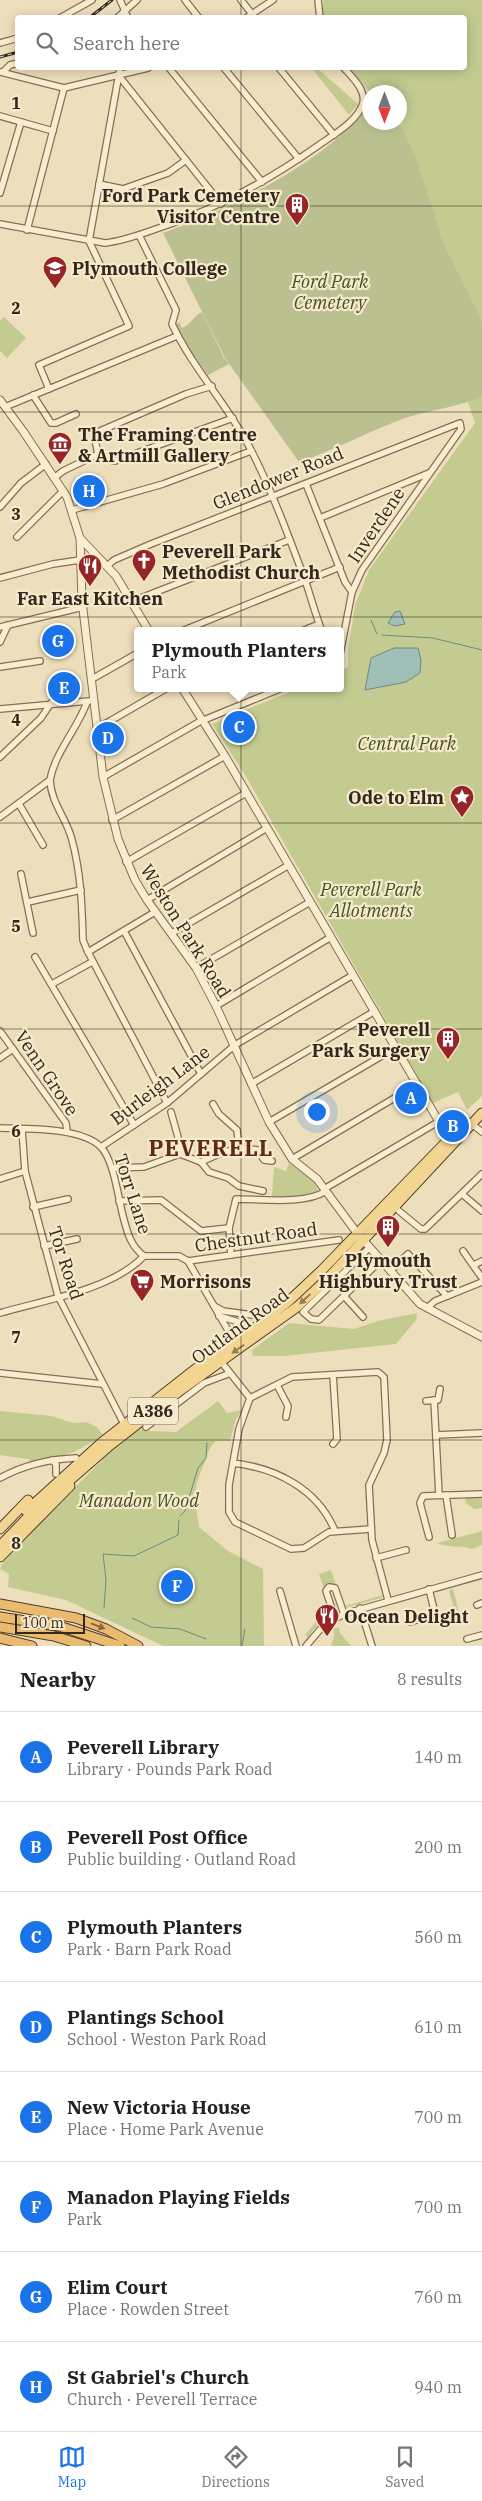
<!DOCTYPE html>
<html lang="en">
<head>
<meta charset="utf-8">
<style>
	body { margin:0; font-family:"IBM Plex Serif",serif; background:#f6f6f6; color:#202124 }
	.compass { position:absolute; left:362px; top:85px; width:45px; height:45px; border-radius:50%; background:#fff; box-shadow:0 2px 12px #0003; rotate:180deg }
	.scale { position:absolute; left:15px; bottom:12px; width:70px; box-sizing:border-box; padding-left:5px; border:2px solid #34271b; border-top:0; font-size:14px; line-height:18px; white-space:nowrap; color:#34271b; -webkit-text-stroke:4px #f5eacc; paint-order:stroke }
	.you { position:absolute; left:316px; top:1111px; width:18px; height:18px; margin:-12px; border:4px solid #fff; border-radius:50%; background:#1a73e8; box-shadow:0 0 0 8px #1a73e833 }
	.badge { display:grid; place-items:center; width:32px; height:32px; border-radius:50%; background:#1a73e8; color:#fff; font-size:16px; font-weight:700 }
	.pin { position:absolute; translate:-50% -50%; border:2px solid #fff; box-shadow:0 1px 5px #0006 }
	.popup { position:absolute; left:134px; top:627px; width:210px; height:65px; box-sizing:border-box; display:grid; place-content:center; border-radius:5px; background:#fff; filter:drop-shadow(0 1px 4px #0005); font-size:16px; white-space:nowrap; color:#757577 }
	.popup b { font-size:19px; color:#202124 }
	.popup::after { content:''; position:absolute; left:50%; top:100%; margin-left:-10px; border:10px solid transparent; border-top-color:#fff }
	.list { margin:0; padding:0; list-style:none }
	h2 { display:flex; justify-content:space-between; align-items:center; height:65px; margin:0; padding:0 20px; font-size:21px }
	h2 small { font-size:16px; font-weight:400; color:#757577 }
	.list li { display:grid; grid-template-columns:32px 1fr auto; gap:15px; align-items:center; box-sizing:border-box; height:90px; padding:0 20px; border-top:1px solid #e0e0e0 }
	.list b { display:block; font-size:19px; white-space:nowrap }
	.list p { margin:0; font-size:16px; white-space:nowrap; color:#757577 }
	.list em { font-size:16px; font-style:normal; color:#757577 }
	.icon { flex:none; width:28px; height:28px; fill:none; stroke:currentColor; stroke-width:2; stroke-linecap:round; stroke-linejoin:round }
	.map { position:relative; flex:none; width:482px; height:1646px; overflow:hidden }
	.search { position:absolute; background:#fff; box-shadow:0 2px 12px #0003; left:15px; right:15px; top:15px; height:55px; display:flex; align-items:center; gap:12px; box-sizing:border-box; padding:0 18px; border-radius:5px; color:#757577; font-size:19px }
	.sheet { height:785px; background:#fff }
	nav { display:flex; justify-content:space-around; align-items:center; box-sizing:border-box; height:70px; border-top:1px solid #e0e0e0; background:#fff; font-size:14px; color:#757577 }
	nav a { display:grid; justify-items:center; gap:2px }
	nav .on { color:#1a73e8 }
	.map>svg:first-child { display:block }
	.green { fill:#c4cb91 }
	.cemetery { fill:#bac090 }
	.water { fill:#a0bfb6; stroke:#688c83 }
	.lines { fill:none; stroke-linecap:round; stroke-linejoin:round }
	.stream { stroke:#688c83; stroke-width:1 }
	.minor-casing { stroke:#856f56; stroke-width:8 }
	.tertiary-casing { stroke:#856f56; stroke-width:9 }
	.primary-casing { stroke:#523d2b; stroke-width:11 }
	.trunk-casing { stroke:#523d2b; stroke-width:11 }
	.minor { stroke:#f9edcf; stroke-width:5.5 }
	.tertiary { stroke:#f9edcf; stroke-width:7 }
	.primary { stroke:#f3d592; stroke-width:9 }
	.trunk { stroke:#eaba6e; stroke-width:9 }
	.rail-casing { stroke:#34271b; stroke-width:3 }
	.rail { stroke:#f5eacc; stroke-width:1; stroke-dasharray:4; stroke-linecap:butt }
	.oneway { fill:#947e56 }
	.oneway2 { fill:#866940 }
	.grid { fill:none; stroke:#34271b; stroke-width:1; stroke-opacity:0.55 }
	.labels { text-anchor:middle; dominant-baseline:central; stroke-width:4.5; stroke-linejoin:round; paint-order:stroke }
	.shield { fill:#f5eacc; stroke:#6e6250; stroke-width:1 }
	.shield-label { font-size:16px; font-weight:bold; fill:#34271b }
	.poi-label { font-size:18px; font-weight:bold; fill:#34271b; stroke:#f5eacc; text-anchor:start }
	.park-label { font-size:18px; font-style:italic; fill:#455121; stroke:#f5eacc }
	.street-label { font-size:18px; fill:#34271b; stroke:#f5eacc }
	.district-label { font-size:22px; font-weight:bold; letter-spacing:1px; fill:#61291a; stroke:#f5eacc }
	.grid-label { font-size:16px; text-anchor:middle; font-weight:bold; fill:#34271b; stroke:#f5eacc; stroke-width:4.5; stroke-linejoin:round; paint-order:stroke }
</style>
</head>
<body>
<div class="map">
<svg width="482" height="1646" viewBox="0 0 482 1646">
	<rect width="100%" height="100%" fill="#eedfbc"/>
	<!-- green -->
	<g class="green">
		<path d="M323,0H482V322L444,244L404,131L397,123L400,122V92H370L348,68H464V18L323,17Z"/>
		<path d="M318,69L358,104L349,115L314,71Z"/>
		<path d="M4,317L26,338L7,358L0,351V321Z"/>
		<path d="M482,357V1096L467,1110L458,1092L433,1103L245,775L212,724L299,688H340V671L348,667V651L355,605L369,570L475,423L468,402L450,405Z"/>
		<path d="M289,1163L311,1179L318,1189V1193L299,1197L272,1196L274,1167L286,1171Z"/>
		<path d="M417,1313L416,1320L396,1344L284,1356H253L252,1350L289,1323L354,1329L378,1321Z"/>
		<path d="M218,1401L227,1413L242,1410L236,1419L230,1441H216C209,1447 208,1453 205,1462C191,1493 195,1495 199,1527L228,1551L263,1569L264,1646H163L66,1600L8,1587L9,1574L0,1569L5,1558L124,1438L137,1428L149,1431L176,1432Z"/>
		<path d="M0,1411L51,1416L73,1423L86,1422L97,1427L104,1436L74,1452L54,1458L42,1466L36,1467L28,1459L0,1455Z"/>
		<path d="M482,1496V1508L474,1509L466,1503L465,1497Z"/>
		<path d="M482,1531V1545L472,1549C461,1545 448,1548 437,1543Z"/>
		<path d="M331,1570L336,1585L329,1584L324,1589L319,1574Z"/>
		<path d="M453,1589L460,1616L456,1617L449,1590Z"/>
		<path d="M383,1595L381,1598L345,1608V1606Z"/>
		<path d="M330,1614L314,1629L302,1646L307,1637L306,1634L320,1617Z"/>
		<path d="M339,1627L340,1633L351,1646H331L334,1636L333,1629Z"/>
	</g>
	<!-- cemetery -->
	<g class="cemetery">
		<path d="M368,106L370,122L397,123L404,131L416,159L444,244L482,321V396C459,407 430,410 405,418C369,431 335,450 299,462L225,358L163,233C227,210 328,161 368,106Z"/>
		<path d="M202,312L224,358L229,364L208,375L186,344L176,324L179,322L182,328C192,324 193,316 202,312Z"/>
	</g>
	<!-- water -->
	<g class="water">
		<path d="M400,611L405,624L395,626L388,623L395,612Z"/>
		<path d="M394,648H418L421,660L420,673L406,682L365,690L371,658Z"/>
	</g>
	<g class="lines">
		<!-- stream -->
		<g class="stream">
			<path d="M371,620L377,634"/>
			<path d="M382,635L433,638L482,650"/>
			<path d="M180,1516L185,1511L198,1468L206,1458L207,1443"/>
			<path d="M104,1608L106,1580L103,1554L134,1556L178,1535L179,1520"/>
			<path d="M132,1618L151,1627L180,1629L206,1639"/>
			<path d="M242,1646L245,1629"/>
		</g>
		<defs>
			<g id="minor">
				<path d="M120,0L128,18"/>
				<path d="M185,0L199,18"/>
				<path d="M241,0L252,14"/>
				<path d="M318,0L320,18"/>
				<path d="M60,18L92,0"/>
				<path d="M117,18L137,0"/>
				<path d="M246,18L273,0"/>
				<path d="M0,43L18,38"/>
				<path d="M169,68L262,182"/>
				<path d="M224,68L299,159"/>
				<path d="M279,68L334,135"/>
				<path d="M0,72L64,88L148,68"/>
				<path d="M3,72L10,65L18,63"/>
				<path d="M119,76L221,204"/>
				<path d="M0,116L53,131"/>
				<path d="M99,184L123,189L168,173L186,160"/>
				<path d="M0,193L21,122"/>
				<path d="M0,224L105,243C123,241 139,235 156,229C215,210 268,181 319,145C333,135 358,121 363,103C366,90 352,77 344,68"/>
				<path d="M27,230L64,88"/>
				<path d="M139,235L176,310L172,324C193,369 228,405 251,450C272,491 289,537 305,580C311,597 315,614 322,631"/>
				<path d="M212,386L186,394L100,431L95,440L98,454L105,459L115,461L233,418"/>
				<path d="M49,389L39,365L129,326L89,241L120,68"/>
				<path d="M33,395L51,423H56L76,414"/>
				<path d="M5,407L177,336"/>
				<path d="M54,478L63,471L98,454"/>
				<path d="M306,484L345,582L352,592"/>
				<path d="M0,507L21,483L46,464"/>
				<path d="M72,510L163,484L251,451"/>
				<path d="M320,518L429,473"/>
				<path d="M17,537L63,491"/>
				<path d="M107,566L114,560L151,544L460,423L461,429L362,570L352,592L340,654"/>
				<path d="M0,578L53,564L80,560"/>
				<path d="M133,601L289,540"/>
				<path d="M0,627L83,607"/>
				<path d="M182,631L340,567"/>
				<path d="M302,631L319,624"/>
				<path d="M0,642L8,625"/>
				<path d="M0,667L40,661"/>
				<path d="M92,679L138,653"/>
				<path d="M0,709L89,701"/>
				<path d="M98,728L167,688"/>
				<path d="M0,757L41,718L51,703"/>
				<path d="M103,777L199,722L282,688"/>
				<path d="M50,780C51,803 67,819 72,840C81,873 82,906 83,940L87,950L167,1103"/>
				<path d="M19,804L43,845"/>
				<path d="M0,817L50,780C55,752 78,728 87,702"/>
				<path d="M112,820L225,756"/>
				<path d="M126,862L246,793"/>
				<path d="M21,874L33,933"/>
				<path d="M147,900L267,828"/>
				<path d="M28,902L81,890"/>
				<path d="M124,931L201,1074"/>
				<path d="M172,933L289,865"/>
				<path d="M88,952L155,912"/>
				<path d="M35,957L134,1125"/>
				<path d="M196,968L310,902"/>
				<path d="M52,984L92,962"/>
				<path d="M216,1006L331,937"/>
				<path d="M0,1031L66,1123L67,1132"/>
				<path d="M0,1058L13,1049"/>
				<path d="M251,1084L375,1011"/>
				<path d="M213,1104L219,1114L237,1130L239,1147"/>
				<path d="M171,1112L178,1137L180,1154"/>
				<path d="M269,1122L397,1047"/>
				<path d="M472,1124L482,1132"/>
				<path d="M0,1128C27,1129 81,1127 101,1147C114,1161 118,1197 123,1216C127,1231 130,1246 144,1256H179L188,1261L229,1332L226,1347"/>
				<path d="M22,1129L25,1171L58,1296L124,1424"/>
				<path d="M101,1147L167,1103L235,1045L353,975"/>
				<path d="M292,1159L418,1084"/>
				<path d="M201,1162C223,1152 234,1146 258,1150L264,1160L272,1161"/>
				<path d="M112,1168L144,1167L180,1154L201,1162L209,1172L228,1178L239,1186L263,1191"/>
				<path d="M0,1179L25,1171"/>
				<path d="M324,1189L438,1122"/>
				<path d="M462,1194L482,1211"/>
				<path d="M119,1201L161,1200L201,1231L229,1228"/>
				<path d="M33,1207L68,1199"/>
				<path d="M399,1211L421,1229H425L482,1174"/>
				<path d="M44,1246L77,1239"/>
				<path d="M370,1247L303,1312L311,1319L319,1320L381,1260"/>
				<path d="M463,1251L482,1278"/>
				<path d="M231,1255L229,1228L236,1199C261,1199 305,1205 326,1191"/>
				<path d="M188,1261L339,1240"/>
				<path d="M474,1265L482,1261"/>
				<path d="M390,1271L408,1254L447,1296"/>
				<path d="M344,1296L363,1317"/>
				<path d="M214,1306L223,1311L268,1317"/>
				<path d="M427,1308L435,1301L482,1282"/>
				<path d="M0,1313C44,1300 112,1290 144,1256"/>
				<path d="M219,1316L242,1323L252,1333"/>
				<path d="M219,1359L250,1398"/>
				<path d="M0,1373L102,1384"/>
				<path d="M333,1375L337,1439L333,1444"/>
				<path d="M277,1385L288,1406L286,1417"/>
				<path d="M250,1398L292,1377L378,1372L384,1377L387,1440L384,1453L369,1485L372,1540L388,1600"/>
				<path d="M250,1398L239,1429L229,1485V1512L235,1522L291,1549L304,1548L329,1532L371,1529"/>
				<path d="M434,1400L439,1495"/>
				<path d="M426,1401L438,1400L440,1389"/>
				<path d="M146,1427L204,1383L228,1374"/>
				<path d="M436,1435L482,1433"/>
				<path d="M52,1460L56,1464V1474"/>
				<path d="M233,1463C276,1468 318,1489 335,1531"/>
				<path d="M0,1478C24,1465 49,1459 76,1458"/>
				<path d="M446,1495L452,1535"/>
				<path d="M429,1537L420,1503L423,1496L482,1494"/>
				<path d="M376,1558L406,1550"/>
				<path d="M280,1591L296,1646"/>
				<path d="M477,1605L482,1603"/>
				<path d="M360,1608L372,1646"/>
				<path d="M335,1618L326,1591L329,1587L335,1588L344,1614"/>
				<path d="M410,1622L435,1614L429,1589"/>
				<path d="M467,1639L482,1635"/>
				<path d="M306,1646L324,1625L344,1614L482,1575"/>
			</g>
			<g id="tertiary">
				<path d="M0,400L23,431L67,497L80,538L116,576L149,631"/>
				<path d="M80,538L82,601L103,777L118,839L135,880L147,900L196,968L216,1006L269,1122L292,1159L317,1179L357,1233L420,1304L482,1337"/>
				<path d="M182,688L225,756L452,1144"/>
			</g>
			<g id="primary">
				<path d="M26,1511L101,1443L194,1370L263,1322L290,1300L322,1270L447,1141"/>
				<path d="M0,1529L28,1500"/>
				<path d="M0,1546L31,1514L108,1447L181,1390L297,1307L328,1278L482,1113"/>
				<path d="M0,1557L70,1486"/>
			</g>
			<g id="trunk">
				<path d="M0,1604L76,1618L106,1629L138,1646"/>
				<path d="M0,1617L59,1626L120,1646"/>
				<path d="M0,1627L54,1636L86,1646"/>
				<path d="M0,1638L32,1646"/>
			</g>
		</defs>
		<!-- minor casing -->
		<use href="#minor" class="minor-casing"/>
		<!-- tertiary casing -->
		<use href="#tertiary" class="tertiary-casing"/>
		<!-- primary casing -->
		<use href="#primary" class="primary-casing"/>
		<!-- trunk casing -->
		<use href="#trunk" class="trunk-casing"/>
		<!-- minor -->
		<use href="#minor" class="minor"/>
		<!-- tertiary -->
		<use href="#tertiary" class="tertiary"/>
		<!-- primary -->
		<use href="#primary" class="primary"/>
		<!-- trunk -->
		<use href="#trunk" class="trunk"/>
		<defs>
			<g id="rail">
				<path d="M89,18L112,0"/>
				<path d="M0,57L18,52"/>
			</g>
		</defs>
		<!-- rail casing -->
		<use href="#rail" class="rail-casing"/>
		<!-- rail -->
		<use href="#rail" class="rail"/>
	</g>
	<!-- one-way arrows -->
	<defs><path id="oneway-solid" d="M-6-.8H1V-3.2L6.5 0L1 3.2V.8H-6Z" transform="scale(1.25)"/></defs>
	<g class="oneway">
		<use href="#oneway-solid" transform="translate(305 1299) rotate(137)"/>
		<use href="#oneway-solid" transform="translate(238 1349) rotate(145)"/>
	</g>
	<use class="oneway2" href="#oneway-solid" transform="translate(98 1626) rotate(21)"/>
	<!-- grid -->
	<path class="grid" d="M241,0V18M241,68V1646M0,206H482M0,412H482M0,617H482M0,823H482M0,1029H482M0,1234H482M0,1440H482"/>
	<!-- icons -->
	<defs>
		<symbol id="building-pin" viewBox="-11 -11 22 30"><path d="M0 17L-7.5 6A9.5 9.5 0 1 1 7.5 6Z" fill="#952526" stroke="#f5eacc"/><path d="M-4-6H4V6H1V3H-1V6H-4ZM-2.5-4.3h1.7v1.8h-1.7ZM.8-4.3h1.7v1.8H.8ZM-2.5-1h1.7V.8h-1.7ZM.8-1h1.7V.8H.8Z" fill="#fff"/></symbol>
		<symbol id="school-pin" viewBox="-11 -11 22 30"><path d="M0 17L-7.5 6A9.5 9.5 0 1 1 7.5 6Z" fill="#952526" stroke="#f5eacc"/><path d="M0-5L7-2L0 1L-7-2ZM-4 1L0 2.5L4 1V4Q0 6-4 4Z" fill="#fff"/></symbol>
		<symbol id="museum-pin" viewBox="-11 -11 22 30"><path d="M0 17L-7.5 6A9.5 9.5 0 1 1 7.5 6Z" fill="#952526" stroke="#f5eacc"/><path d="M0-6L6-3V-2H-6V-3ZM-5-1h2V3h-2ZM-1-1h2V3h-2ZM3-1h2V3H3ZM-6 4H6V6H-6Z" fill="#fff"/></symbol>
		<symbol id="church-pin" viewBox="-11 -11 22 30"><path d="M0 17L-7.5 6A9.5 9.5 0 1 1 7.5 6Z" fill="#952526" stroke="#f5eacc"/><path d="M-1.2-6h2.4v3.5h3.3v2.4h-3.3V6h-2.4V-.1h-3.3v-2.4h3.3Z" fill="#fff"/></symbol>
		<symbol id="restaurant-pin" viewBox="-11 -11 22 30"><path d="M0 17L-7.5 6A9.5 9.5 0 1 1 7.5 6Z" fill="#952526" stroke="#f5eacc"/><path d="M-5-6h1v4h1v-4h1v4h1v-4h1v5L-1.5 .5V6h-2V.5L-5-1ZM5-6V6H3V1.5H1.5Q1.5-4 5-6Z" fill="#fff"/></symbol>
		<symbol id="sight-pin" viewBox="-11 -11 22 30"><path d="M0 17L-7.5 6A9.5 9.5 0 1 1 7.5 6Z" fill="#952526" stroke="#f5eacc"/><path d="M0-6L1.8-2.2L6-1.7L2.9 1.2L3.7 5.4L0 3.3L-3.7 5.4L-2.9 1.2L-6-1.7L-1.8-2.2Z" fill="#fff"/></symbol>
		<symbol id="supermarket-pin" viewBox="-11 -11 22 30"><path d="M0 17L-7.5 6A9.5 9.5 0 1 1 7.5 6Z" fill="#952526" stroke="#f5eacc"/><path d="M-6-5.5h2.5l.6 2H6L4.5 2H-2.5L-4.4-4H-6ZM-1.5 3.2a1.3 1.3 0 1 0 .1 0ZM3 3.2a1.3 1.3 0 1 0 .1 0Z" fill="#fff"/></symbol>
	</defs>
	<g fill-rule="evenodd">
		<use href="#building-pin" x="283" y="191" width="28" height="38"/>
		<use href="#school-pin" x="41" y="254" width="28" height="38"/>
		<use href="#museum-pin" x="46" y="430" width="28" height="38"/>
		<use href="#church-pin" x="130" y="547" width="28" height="38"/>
		<use href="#restaurant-pin" x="76" y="552" width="28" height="38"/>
		<use href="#sight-pin" x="448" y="783" width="28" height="38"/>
		<use href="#building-pin" x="434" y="1025" width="28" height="38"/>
		<use href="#building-pin" x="374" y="1213" width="28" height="38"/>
		<use href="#supermarket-pin" x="128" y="1267" width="28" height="38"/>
		<use href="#restaurant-pin" x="313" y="1602" width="28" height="38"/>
	</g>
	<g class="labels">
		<!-- shield labels -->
		<rect class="shield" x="128" y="1397.5" width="50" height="27" rx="4"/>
		<g class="shield-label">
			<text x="153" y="1411">A386</text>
		</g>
		<!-- poi labels -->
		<g class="poi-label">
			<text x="280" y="195" text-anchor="end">Ford Park Cemetery<tspan x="280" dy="21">Visitor Centre</tspan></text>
			<text x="72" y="268">Plymouth College</text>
			<text x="78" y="434">The Framing Centre<tspan x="78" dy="21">&amp; Artmill Gallery</tspan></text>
			<text x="162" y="551">Peverell Park<tspan x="162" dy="21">Methodist Church</tspan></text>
			<text x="90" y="598" text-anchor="middle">Far East Kitchen</text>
			<text x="444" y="797" text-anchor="end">Ode to Elm</text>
			<text x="430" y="1029" text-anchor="end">Peverell<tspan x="430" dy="21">Park Surgery</tspan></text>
			<text x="388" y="1260" text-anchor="middle">Plymouth<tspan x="388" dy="21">Highbury Trust</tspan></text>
			<text x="160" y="1281">Morrisons</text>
			<text x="344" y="1616">Ocean Delight</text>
		</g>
		<!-- park labels -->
		<g class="park-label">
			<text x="330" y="281">Ford Park<tspan x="330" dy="21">Cemetery</tspan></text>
			<text x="407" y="743">Central Park</text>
			<text x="371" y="889">Peverell Park<tspan x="371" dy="21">Allotments</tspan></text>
			<text x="139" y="1500">Manadon Wood</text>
		</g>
		<!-- street labels -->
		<g class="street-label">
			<text transform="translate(278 478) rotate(-22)">Glendower Road</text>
			<text transform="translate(376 525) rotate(-56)">Inverdene</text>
			<text transform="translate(186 931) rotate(58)">Weston Park Road</text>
			<text transform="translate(47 1073) rotate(56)">Venn Grove</text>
			<text transform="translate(160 1085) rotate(-37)">Burleigh Lane</text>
			<text transform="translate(133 1194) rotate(72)">Torr Lane</text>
			<text transform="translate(256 1237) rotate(-8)">Chestnut Road</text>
			<text transform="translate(66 1263) rotate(72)">Tor Road</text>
			<text transform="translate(240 1326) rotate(-36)">Outland Road</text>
		</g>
		<!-- district labels -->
		<g class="district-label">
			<text x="211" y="1147">PEVERELL</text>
		</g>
	</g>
	<g class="grid-label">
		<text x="16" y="109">1</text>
		<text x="16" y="314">2</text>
		<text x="16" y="520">3</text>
		<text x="16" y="726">4</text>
		<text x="16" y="932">5</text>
		<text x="16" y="1137">6</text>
		<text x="16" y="1343">7</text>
		<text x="16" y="1549">8</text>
	</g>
</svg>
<svg class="compass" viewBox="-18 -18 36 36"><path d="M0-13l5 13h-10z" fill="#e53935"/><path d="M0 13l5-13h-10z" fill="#757577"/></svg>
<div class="scale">100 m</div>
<div class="you"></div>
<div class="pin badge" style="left:411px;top:1098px">A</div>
<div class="pin badge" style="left:453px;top:1126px">B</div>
<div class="pin badge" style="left:239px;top:727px">C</div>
<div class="popup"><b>Plymouth Planters</b>Park</div>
<div class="pin badge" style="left:108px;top:738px">D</div>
<div class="pin badge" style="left:64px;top:688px">E</div>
<div class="pin badge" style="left:177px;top:1586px">F</div>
<div class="pin badge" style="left:58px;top:641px">G</div>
<div class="pin badge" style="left:89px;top:491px">H</div>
<div class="search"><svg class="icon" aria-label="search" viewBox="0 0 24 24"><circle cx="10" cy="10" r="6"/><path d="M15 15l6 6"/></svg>Search here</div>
</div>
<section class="sheet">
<h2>Nearby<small>8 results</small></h2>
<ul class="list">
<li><span class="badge">A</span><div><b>Peverell Library</b><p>Library · Pounds Park Road</p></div><em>140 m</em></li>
<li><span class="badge">B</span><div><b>Peverell Post Office</b><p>Public building · Outland Road</p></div><em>200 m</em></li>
<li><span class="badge">C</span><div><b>Plymouth Planters</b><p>Park · Barn Park Road</p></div><em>560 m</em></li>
<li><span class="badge">D</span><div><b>Plantings School</b><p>School · Weston Park Road</p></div><em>610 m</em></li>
<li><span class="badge">E</span><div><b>New Victoria House</b><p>Place · Home Park Avenue</p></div><em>700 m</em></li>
<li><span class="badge">F</span><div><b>Manadon Playing Fields</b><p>Park</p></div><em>700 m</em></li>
<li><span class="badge">G</span><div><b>Elim Court</b><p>Place · Rowden Street</p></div><em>760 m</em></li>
<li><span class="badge">H</span><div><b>St Gabriel's Church</b><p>Church · Peverell Terrace</p></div><em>940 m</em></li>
</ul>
</section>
<nav>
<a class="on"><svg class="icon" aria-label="map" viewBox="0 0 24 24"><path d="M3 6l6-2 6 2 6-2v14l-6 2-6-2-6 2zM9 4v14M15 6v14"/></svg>Map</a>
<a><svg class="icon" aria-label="directions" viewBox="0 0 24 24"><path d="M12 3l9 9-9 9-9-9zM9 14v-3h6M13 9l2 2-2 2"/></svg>Directions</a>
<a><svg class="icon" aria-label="saved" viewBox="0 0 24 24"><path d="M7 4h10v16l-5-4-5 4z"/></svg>Saved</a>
</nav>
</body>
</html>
